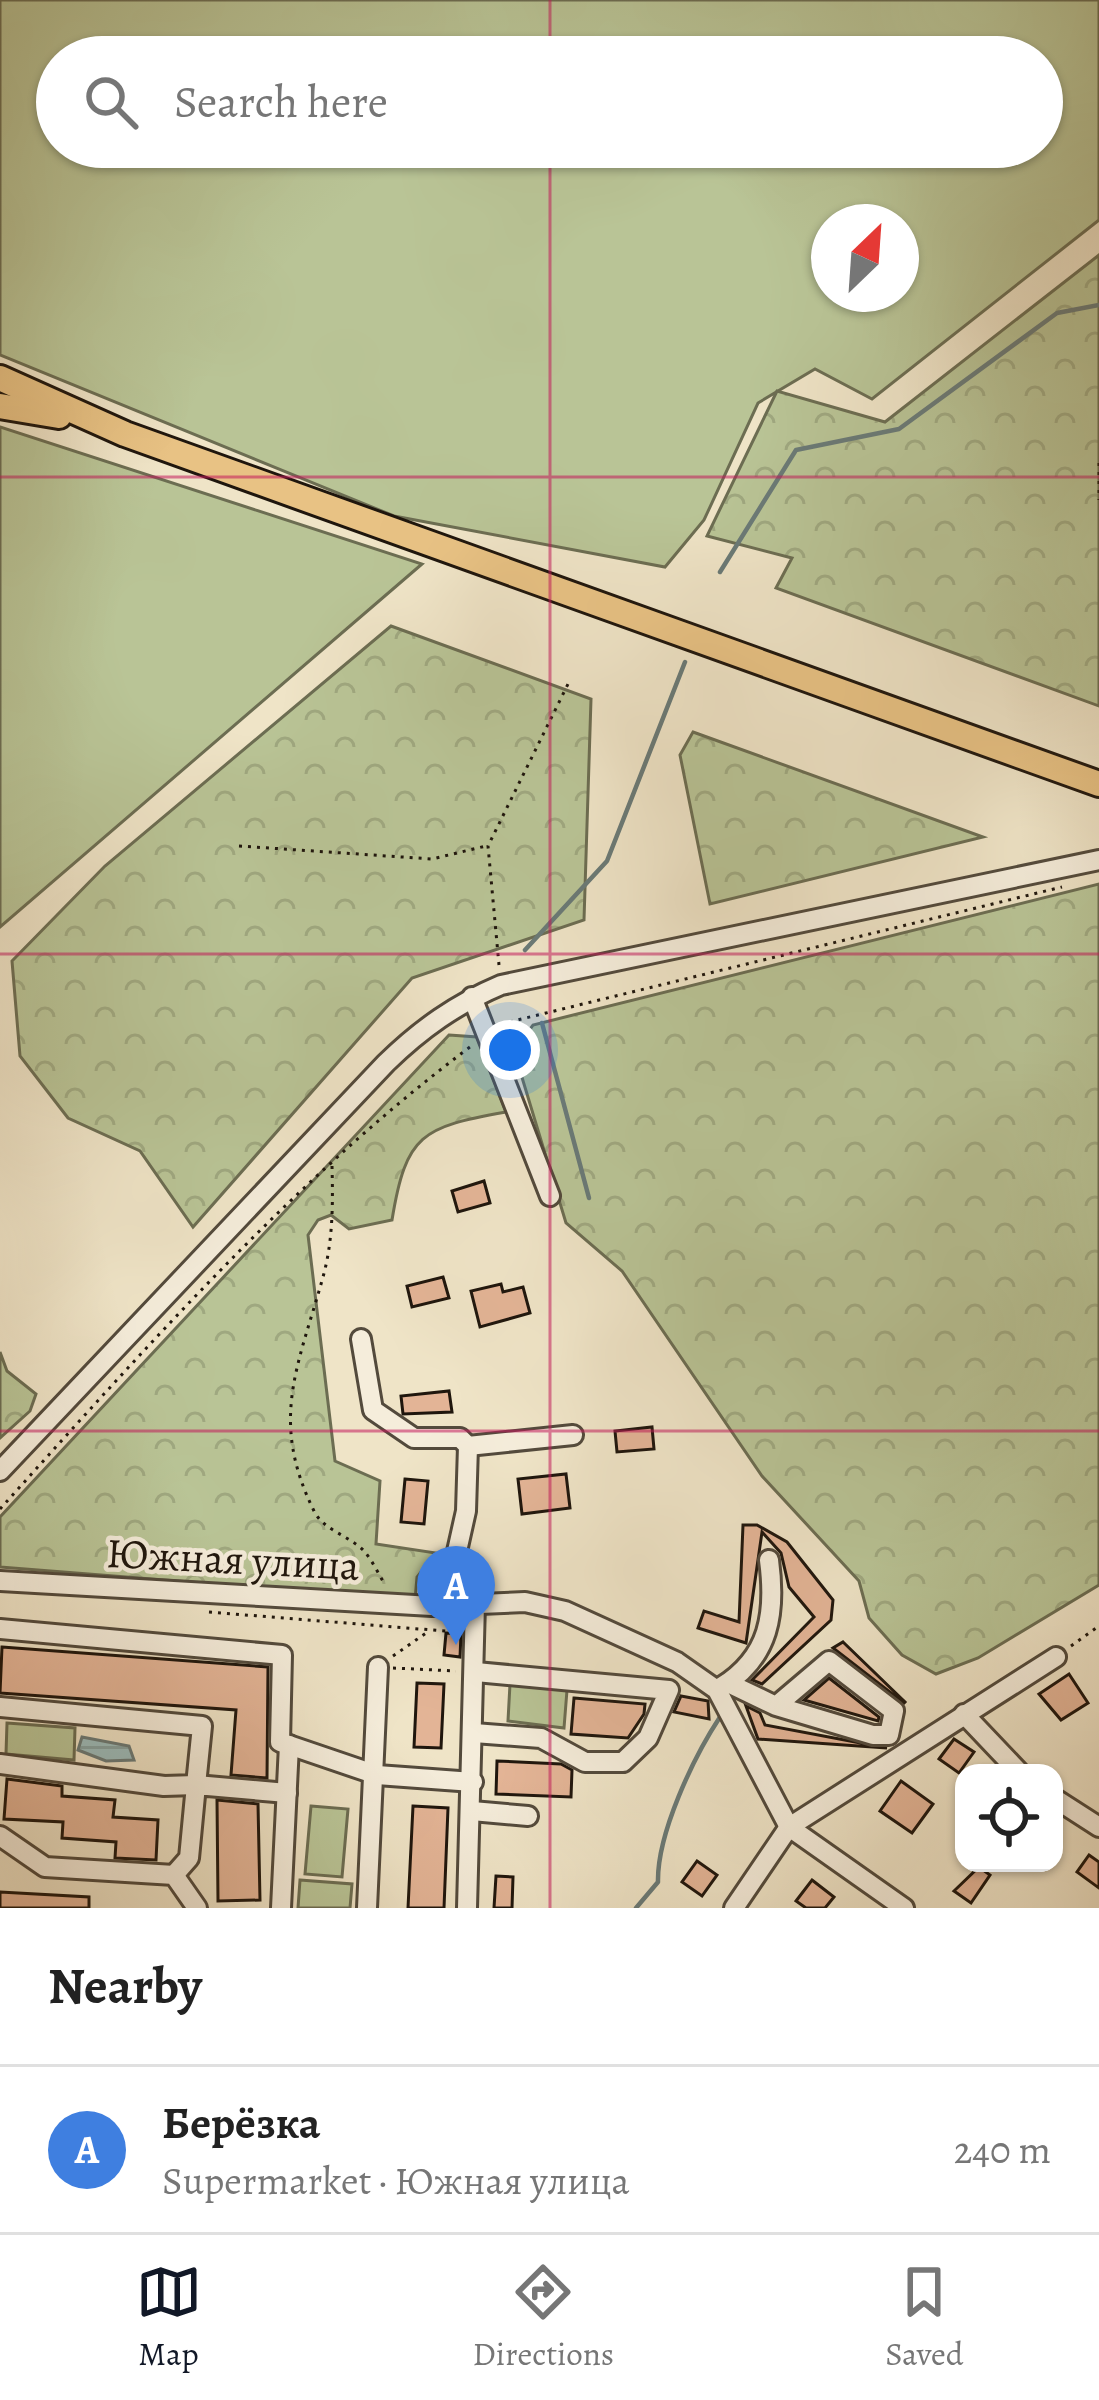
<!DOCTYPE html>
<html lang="en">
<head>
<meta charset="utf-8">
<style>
	body { margin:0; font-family:Alegreya,serif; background:#f6f6f6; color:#222 }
	.controls { position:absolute; right:36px; bottom:36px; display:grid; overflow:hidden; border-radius:24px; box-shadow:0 3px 9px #0004 }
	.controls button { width:108px; height:108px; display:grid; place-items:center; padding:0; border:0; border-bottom:3px solid #e0e0e0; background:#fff; color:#222; font:60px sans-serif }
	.compass { position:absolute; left:811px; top:204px; width:108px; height:108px; border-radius:50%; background:#fff; box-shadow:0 3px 9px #0004; rotate:25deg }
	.you { position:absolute; left:510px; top:1050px; width:42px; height:42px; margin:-30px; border:9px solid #fff; border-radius:50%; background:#1a73e8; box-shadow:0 0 0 18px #1a73e833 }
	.badge { display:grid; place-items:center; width:78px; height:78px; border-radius:50%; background:#111827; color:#fff; font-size:39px; font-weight:700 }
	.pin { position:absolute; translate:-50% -99px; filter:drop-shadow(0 3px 6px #0008) }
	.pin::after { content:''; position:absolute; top:63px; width:42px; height:36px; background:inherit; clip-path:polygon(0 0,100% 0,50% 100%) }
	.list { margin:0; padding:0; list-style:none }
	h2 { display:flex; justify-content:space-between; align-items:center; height:156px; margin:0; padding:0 48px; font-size:51px }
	h2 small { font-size:39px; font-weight:400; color:#767676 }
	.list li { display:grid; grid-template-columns:78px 1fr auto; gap:36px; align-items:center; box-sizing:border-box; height:168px; padding:0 48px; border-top:3px solid #e0e0e0 }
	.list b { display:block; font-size:45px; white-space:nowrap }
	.list p { margin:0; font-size:39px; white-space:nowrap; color:#767676 }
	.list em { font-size:39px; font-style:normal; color:#767676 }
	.icon { flex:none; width:66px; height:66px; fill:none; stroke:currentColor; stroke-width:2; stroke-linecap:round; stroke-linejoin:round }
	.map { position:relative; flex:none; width:1099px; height:1908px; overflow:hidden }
	.search { position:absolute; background:#fff; box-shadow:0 3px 9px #0004; left:36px; right:36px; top:36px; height:132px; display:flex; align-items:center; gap:30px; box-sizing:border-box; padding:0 42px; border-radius:66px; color:#767676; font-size:45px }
	.sheet { height:324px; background:#fff }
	nav { display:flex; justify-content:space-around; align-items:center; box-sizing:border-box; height:168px; border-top:3px solid #e0e0e0; background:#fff; font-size:33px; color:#767676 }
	nav a { display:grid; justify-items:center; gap:6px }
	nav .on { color:#111827 }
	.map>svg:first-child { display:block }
	.green { fill:#b9c496; stroke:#6c6d52; stroke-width:3; fill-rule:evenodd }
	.forest { fill:url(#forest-crowns); stroke:#6c6d52; stroke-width:3 }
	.water { fill:url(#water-rules); stroke:#6a7a77; stroke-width:3 }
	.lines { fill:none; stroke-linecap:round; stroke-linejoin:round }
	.stream { stroke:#6a7a77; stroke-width:4.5 }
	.building { fill:#e3b496; stroke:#1f160d; stroke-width:3 }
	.minor-casing { stroke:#534a3c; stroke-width:24 }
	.major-casing { stroke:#1f160d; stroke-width:30 }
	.path { stroke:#1f160d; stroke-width:3; stroke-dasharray:3 6; stroke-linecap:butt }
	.minor { stroke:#f5eddb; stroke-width:18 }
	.major { stroke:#e8c284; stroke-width:24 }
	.grid { fill:none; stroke:#c2185b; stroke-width:3; stroke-opacity:0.55 }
	.labels { text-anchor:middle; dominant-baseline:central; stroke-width:9; stroke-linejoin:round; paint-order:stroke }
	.street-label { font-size:42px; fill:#1f160d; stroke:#f5eddb }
</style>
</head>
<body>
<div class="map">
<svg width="1099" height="1908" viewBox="0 0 1099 1908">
	<defs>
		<pattern id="forest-crowns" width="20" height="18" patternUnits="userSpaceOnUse" patternTransform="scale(3)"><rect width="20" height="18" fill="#b9c496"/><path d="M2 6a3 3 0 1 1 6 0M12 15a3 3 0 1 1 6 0" fill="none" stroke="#9fa880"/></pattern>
		<pattern id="water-rules" width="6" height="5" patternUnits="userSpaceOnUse" patternTransform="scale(3)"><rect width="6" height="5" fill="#9cbdbd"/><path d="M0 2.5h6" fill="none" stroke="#86a2a1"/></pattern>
	</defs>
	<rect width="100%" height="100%" fill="#efe4c7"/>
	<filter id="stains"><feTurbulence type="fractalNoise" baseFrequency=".00167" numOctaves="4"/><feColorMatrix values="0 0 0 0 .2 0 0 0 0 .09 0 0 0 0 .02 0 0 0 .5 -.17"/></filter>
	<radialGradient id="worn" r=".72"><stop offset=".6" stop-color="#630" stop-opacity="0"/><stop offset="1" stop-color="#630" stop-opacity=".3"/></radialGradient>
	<!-- green -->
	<g class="green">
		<path d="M0,0H1099V220L872,399L815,369L758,403L704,520L665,567L394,516L0,355ZM57,57H1042V147H57ZM901,222V294H829V222Z"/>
		<path d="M0,427L422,564L0,927Z"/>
		<path d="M510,1684L567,1690L564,1728L508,1721Z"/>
		<path d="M7,1723L75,1728L74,1760L6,1754Z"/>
		<path d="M311,1806L348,1809L342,1877L305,1874Z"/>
		<path d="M300,1880L352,1884L350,1908H298Z"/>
	</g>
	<!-- forest -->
	<g class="forest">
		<path d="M1099,255V706L776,588L792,558L707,536L777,391L885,422Z"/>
		<path d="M391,626L591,699L584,920L412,978L193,1227L140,1151L68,1118L20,1056L12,961L105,866Z"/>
		<path d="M693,732L983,837L710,904L680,755Z"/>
		<path d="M1099,884V1585L978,1658L936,1674L902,1655L869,1618L859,1581L762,1476L622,1271L566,1223L514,1051L533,1025Z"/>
		<path d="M449,1035L477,1037L506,1112C422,1127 406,1134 392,1220L349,1229L331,1215L318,1220L308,1235L335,1461L380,1481L376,1544L436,1553L417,1577L415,1600L0,1567V1517Z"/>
		<path d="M0,1352L7,1371L36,1394L30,1411L0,1438Z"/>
	</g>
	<!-- water -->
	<path class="water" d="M82,1737L129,1746L134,1760L106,1761L78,1750Z"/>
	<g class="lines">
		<!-- stream -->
		<g class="stream">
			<path d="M720,572L796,450L899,429L1057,313L1099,305"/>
			<path d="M525,950L607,861L685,662"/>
			<path d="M542,1023L589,1198"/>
			<path d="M636,1908L658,1882C657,1834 693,1758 720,1717"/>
		</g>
	</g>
	<!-- building -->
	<g class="building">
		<path d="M484,1181L490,1203L458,1212L452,1191Z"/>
		<path d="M443,1277L449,1298L412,1307L407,1286Z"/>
		<path d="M501,1284L503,1292L523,1287L530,1313L480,1327L471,1291Z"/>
		<path d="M449,1391L452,1412L403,1414L401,1396Z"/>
		<path d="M652,1427L654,1449L617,1452L615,1431Z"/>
		<path d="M566,1474L570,1508L522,1514L518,1479Z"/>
		<path d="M405,1479L428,1481L424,1524L401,1522Z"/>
		<path d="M743,1525H757L787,1542L833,1600L831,1620L762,1684L752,1680L814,1617L789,1587L781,1553L762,1532L746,1643L698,1628L704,1611L739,1622Z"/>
		<path d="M446,1633L461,1634L460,1657L444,1655Z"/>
		<path d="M843,1642L905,1702L904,1703L833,1648Z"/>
		<path d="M2,1647L268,1667L267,1778L231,1775L236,1710L0,1693Z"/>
		<path d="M1069,1674L1088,1703L1061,1720L1039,1694Z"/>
		<path d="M829,1678L879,1717L878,1721L804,1700Z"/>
		<path d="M417,1683L444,1684L441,1748L414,1747Z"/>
		<path d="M681,1696L708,1701L709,1719L674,1712Z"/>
		<path d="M574,1698L645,1704L644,1714L628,1738L571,1734Z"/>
		<path d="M746,1706L760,1713L765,1725L887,1748L758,1739Z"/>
		<path d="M954,1739L974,1752L959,1773L939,1759Z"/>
		<path d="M497,1761L561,1764L572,1770L571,1797L496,1794Z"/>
		<path d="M7,1779L62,1786V1796L115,1800L113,1817L158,1820L156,1860L115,1858L116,1842L62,1838L63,1822L4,1819Z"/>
		<path d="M901,1781L933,1804L912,1833L880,1811Z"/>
		<path d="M217,1800L258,1804L260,1900L218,1901Z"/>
		<path d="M413,1806L448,1808L444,1908H408Z"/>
		<path d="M1089,1855L1099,1862V1888L1077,1872Z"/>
		<path d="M697,1861L717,1875L702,1896L682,1882Z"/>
		<path d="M979,1867L990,1875L971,1903L954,1891Z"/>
		<path d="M496,1876L513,1877L512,1908H494Z"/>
		<path d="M812,1880L834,1897L825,1908H806L796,1901Z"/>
		<path d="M0,1892L89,1897V1908H0Z"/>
	</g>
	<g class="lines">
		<defs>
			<g id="minor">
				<path d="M472,997L550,1196"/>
				<path d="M361,1339L373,1410L414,1438H460L468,1446L466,1511L445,1605"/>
				<path d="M468,1446L573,1435"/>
				<path d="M0,1471L386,1063C421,1029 456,1004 501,985L1099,860"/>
				<path d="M0,1581L432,1606L525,1602L565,1611L677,1662L717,1690L789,1827L904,1908"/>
				<path d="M0,1629L282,1655L280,1742L377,1775L473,1782"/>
				<path d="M728,1683L776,1706L873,1735H889L894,1711L829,1661L776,1706"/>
				<path d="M721,1687C770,1657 776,1613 769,1560"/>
				<path d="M0,1707L202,1726L196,1785L164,1786L0,1764"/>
				<path d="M964,1714L1020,1773"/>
				<path d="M474,1733L541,1738L585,1762H623L648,1738L669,1690L476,1672"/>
				<path d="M1054,1798L1099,1827"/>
				<path d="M472,1811L528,1816"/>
				<path d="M0,1836L45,1867L174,1875L197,1908"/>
				<path d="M174,1875L189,1858L196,1785L287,1793"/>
				<path d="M281,1908L289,1745"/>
				<path d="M367,1908L378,1667"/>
				<path d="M467,1908L475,1603"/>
				<path d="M734,1908L789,1827L1056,1657"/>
			</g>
			<g id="major">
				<path d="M0,378L125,434L1099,784"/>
				<path d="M0,406L59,416"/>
			</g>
		</defs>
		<!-- minor casing -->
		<use href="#minor" class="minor-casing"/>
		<!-- major casing -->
		<use href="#major" class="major-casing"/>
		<!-- path -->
		<g class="path">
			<path d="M1099,463V500"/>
			<path d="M239,846L432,859L486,846"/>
			<path d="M499,965L488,846L569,682"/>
			<path d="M501,1024L1062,887"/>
			<path d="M332,1166C333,1204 333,1241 323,1277C298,1367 269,1420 314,1511C323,1530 350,1536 364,1551C372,1560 378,1573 384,1583"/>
			<path d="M0,1509C147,1346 298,1175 474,1044"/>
			<path d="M209,1612L457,1632"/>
			<path d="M1071,1646L1099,1626"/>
			<path d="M393,1656L429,1631"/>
			<path d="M393,1668L456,1671"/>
		</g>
		<!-- minor -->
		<use href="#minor" class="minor"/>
		<!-- major -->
		<use href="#major" class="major"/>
	</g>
	<!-- grid -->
	<path class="grid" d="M550,0V57M550,147V1908M0,477H1099M0,954H1099M0,1431H1099"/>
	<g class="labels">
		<!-- street labels -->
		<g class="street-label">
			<text transform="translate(233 1559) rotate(3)">Южная улица</text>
		</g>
	</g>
	<rect width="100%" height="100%" filter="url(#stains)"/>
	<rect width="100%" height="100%" fill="url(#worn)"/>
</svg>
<div class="controls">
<button><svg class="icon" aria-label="locate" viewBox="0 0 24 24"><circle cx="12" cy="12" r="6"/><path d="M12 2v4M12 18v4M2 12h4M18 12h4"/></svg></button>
</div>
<svg class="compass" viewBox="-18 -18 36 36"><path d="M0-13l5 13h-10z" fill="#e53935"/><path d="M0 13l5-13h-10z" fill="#767676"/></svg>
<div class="you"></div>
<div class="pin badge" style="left:456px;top:1645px;background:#3f7fe0">A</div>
<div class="search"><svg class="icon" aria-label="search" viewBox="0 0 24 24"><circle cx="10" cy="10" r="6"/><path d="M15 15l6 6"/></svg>Search here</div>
</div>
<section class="sheet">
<h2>Nearby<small></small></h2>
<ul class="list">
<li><span class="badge" style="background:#3f7fe0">A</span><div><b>Берёзка</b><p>Supermarket · Южная улица</p></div><em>240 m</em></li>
</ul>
</section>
<nav>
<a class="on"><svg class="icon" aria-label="map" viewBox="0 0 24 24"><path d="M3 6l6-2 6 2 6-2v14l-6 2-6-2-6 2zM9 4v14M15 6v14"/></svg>Map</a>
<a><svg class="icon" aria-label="directions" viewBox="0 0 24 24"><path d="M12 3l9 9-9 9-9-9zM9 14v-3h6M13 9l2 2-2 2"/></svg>Directions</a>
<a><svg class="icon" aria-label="saved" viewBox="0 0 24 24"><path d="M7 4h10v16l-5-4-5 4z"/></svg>Saved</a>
</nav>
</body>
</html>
